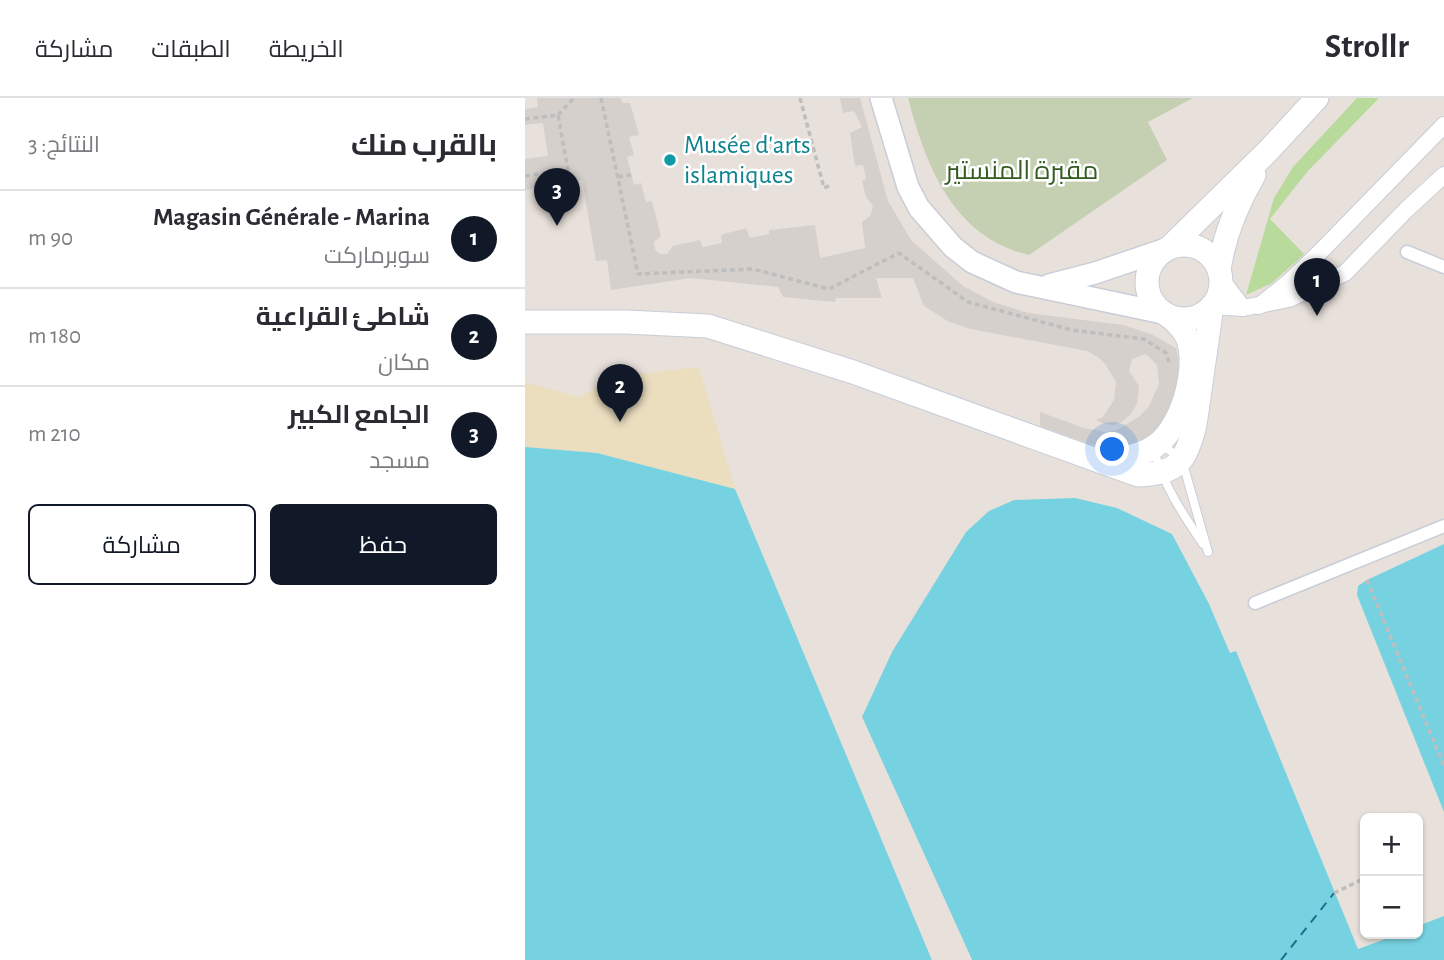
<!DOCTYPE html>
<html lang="ar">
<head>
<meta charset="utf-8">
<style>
	body { margin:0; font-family:"Alegreya Sans",Cairo,sans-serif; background:#f7f7f7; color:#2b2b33; direction:rtl }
	.controls { position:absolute; right:21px; bottom:21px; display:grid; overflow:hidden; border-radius:10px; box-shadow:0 2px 5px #0004 }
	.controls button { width:63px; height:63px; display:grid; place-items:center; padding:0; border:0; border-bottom:2px solid #e1e1e2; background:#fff; color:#2b2b33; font:35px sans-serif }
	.you { position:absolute; left:588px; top:352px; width:24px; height:24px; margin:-18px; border:5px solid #fff; border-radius:50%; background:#1a73e8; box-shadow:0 0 0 10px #1a73e833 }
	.badge { display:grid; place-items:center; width:46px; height:46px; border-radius:50%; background:#111827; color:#fff; font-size:23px; font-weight:700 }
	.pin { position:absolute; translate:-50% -58px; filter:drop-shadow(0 2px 4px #0008) }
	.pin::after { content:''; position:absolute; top:37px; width:24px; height:21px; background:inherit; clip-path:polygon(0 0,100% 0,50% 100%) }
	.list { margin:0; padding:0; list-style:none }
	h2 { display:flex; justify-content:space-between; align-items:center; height:91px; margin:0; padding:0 28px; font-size:30px }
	h2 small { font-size:23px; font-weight:400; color:#7c7c81 }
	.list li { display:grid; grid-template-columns:46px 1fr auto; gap:21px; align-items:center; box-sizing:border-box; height:98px; padding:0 28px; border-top:2px solid #e1e1e2 }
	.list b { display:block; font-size:26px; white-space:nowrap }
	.list p { margin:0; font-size:23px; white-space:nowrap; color:#7c7c81 }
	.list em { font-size:23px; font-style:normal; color:#7c7c81 }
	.actions { display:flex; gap:14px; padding:21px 28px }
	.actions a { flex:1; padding:16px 0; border:2px solid #111827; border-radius:10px; text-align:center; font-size:24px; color:#111827 }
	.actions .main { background:#111827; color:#fff }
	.map { position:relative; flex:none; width:919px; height:862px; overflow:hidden; direction:ltr }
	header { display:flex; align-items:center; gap:42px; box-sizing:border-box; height:98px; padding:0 35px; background:#fff; border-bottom:2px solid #e1e1e2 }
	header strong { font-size:33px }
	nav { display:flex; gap:38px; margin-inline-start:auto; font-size:24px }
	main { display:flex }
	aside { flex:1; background:#fff }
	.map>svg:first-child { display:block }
	.green { fill:#b8da9b }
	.sand { fill:#ebdebf }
	.cemetery { fill:#c5d0b3 }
	.plaza { fill:#d5d0cc }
	.water { fill:#76d2e1 }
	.pier { fill:#e8e0da }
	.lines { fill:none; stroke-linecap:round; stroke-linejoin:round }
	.ferry { stroke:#1a7087; stroke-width:2; stroke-dasharray:9 7; stroke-linecap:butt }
	.service-casing { stroke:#c8cdd8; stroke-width:10 }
	.pedestrian-casing { stroke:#c8cdd8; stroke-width:15 }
	.minor-casing { stroke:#c8cdd8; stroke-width:18 }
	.tertiary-casing { stroke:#c8cdd8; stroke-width:24 }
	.secondary-casing { stroke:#c8cdd8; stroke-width:25 }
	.path { stroke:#bebebe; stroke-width:3.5; stroke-dasharray:5 3.5; stroke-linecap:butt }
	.service { stroke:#fff; stroke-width:8 }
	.pedestrian { stroke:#fff; stroke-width:12 }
	.minor { stroke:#fff; stroke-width:16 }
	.tertiary { stroke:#fff; stroke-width:21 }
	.secondary { stroke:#fff; stroke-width:23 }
	.culture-dot { fill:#0f9aa8; stroke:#fff; stroke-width:2.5 }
	.labels { text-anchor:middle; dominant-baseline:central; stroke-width:5; stroke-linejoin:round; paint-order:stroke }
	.culture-label { font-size:26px; fill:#0d838f; stroke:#fff; text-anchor:start }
	.park-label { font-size:26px; fill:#345b20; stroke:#fff }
</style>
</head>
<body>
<header>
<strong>Strollr</strong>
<nav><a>الخريطة</a><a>الطبقات</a><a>مشاركة</a></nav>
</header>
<main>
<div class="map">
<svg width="919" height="862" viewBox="0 0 919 862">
	<rect width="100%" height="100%" fill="#e8e0da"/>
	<!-- green -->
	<path class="green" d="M832,0H854L782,74L745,121L779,156L747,185L721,197L749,100L768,69Z"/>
	<!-- sand -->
	<path class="sand" d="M174,269L210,391L72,355L0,349V284L53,299L94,278Z"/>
	<!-- cemetery -->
	<path class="cemetery" d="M383,0H668L623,24L642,62L504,157C428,139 401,68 383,0Z"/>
	<!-- plaza -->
	<path class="plaza" d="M12,0H95L98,5H105L114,37L104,39L109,57L102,59L109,87L116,85L121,104L127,103L136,138L129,144L130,151L135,156H142L148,148L175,142L178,149L197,145L196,137L221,130L225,140L244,136V132L290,127L295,160L340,150L337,124L345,118L348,108L341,99L337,83L341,81L338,67L330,68L325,35L337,29L329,13L318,15L315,0H335L363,103L386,142L438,188L468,204L503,215L598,227L626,236L651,250L656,275L654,288L639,324L620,343L591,351L577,350L515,328V314L559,330L581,334L592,332L615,318L624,308L634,286L632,267L621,256L607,261L604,273L614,288L612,306L606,316L598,323L589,327L579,326L571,322L578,319L589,302L591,284L581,267L573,259L562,253L446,231L424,224L399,208L388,180H351L357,200H311L310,204L258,199L253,189L166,180L86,192L82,162L71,163L57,82L0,92V61L23,58L18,25L0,27V11L13,9Z"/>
	<!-- water -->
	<g class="water">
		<path d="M0,349L72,355L210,391L407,862H0Z"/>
		<path d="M550,400L592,410L647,436L684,506L705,555L711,553L833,851L874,836H893V828L919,818V862H447L337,619L367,554L441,434L464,413L489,402Z"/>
		<path d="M919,446V714L832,497L833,488L842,482Z"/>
	</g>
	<!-- pier -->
	<g class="pier">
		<path d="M209,387L213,390L411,862H407Z"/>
		<path d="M335,615L337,619L447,862H443L334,620Z"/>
	</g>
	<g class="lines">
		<!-- ferry -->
		<path class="ferry" d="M756,862L809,795"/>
		<defs>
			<g id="service">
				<path d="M635,345L657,362L683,454"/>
				<path d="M629,352C639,388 657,415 678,446"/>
			</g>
			<g id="pedestrian">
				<path d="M882,154L919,169"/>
				<path d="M730,505L919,428"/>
			</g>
			<g id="minor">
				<path d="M687,208L718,210L696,181"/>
				<path d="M734,208L764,184L796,153L919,27"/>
				<path d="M718,210L764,201L820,175L881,112L919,77"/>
			</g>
			<g id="tertiary">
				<path d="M356,0L383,89L394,110L428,149L447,164L491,184L638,215"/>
				<path d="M524,187L570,175L641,151"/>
			</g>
			<g id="secondary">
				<circle cx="659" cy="184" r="37"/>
				<path d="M644,150L743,53L792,0"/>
				<path d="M694,172C699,137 711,108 729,77"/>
				<path d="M0,224H101L183,228L328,274L613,377C653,375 660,365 670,327L687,208"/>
				<path d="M577,362C596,360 618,359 634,345C658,325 674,268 662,239C658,230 651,224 644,218"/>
			</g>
		</defs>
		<!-- service casing -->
		<use href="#service" class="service-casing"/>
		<!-- pedestrian casing -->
		<use href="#pedestrian" class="pedestrian-casing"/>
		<!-- minor casing -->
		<use href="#minor" class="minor-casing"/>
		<!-- tertiary casing -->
		<use href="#tertiary" class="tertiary-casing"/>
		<!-- secondary casing -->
		<use href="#secondary" class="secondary-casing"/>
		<!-- path -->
		<g class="path">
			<path d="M76,0L113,176L228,171L304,191L374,155L443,204L547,232L619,241L641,255L644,264"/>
			<path d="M275,0L299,90L306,87"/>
			<path d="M33,17L49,0"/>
			<path d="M0,21L33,17L43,72L0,78"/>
			<path d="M93,79L106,77"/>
			<path d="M842,482L919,668"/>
			<path d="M809,795L836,782"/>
		</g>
		<!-- service -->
		<use href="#service" class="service"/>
		<!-- pedestrian -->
		<use href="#pedestrian" class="pedestrian"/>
		<!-- minor -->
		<use href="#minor" class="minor"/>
		<!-- tertiary -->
		<use href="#tertiary" class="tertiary"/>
		<!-- secondary -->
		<use href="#secondary" class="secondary"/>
	</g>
	<!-- markers -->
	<circle class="culture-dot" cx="145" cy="62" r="7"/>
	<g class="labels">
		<!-- culture labels -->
		<g class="culture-label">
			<text x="159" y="47">Musée d'arts<tspan x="159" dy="30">islamiques</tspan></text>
		</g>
		<!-- park labels -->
		<g class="park-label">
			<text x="497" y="73">مقبرة المنستير</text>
		</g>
	</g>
</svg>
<div class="controls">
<button>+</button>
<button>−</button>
</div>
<div class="you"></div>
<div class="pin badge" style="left:792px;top:218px">1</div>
<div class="pin badge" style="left:95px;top:324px">2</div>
<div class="pin badge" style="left:32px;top:128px">3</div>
</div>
<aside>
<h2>بالقرب منك<small>النتائج: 3</small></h2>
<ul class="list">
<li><span class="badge">1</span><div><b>Magasin Générale - Marina</b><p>سوبرماركت</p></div><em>90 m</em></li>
<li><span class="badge">2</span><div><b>شاطئ القراعية</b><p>مكان</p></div><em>180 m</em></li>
<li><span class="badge">3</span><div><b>الجامع الكبير</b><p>مسجد</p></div><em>210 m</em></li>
</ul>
<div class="actions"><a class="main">حفظ</a><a>مشاركة</a></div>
</aside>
</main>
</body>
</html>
